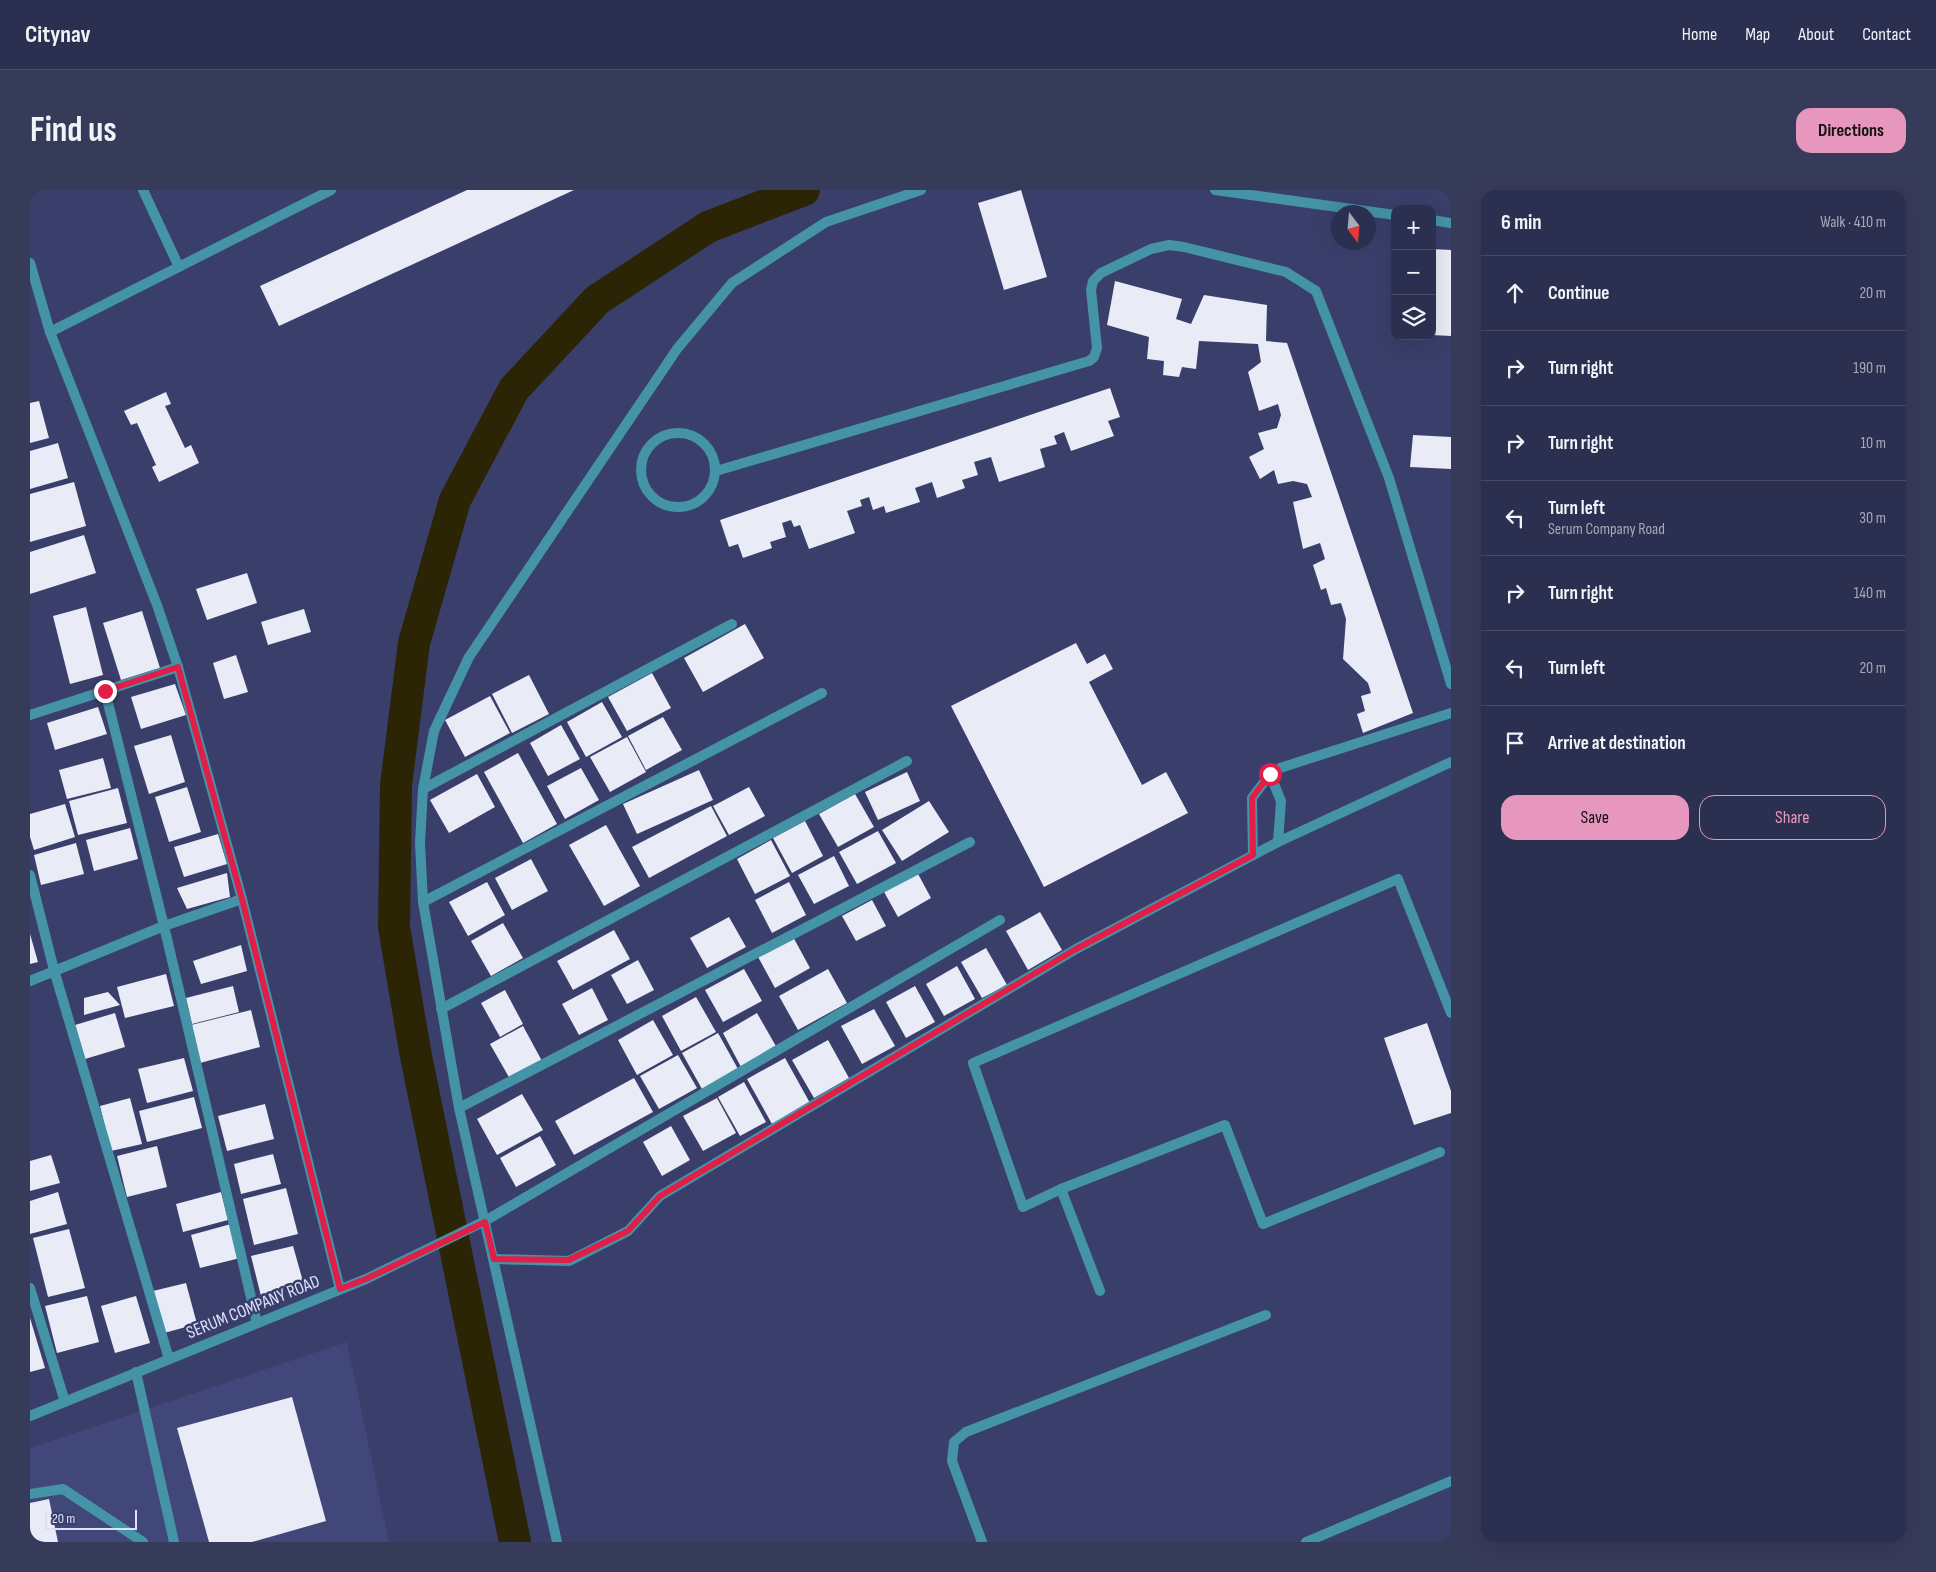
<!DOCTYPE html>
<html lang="en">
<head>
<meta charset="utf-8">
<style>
	body { margin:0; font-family:"Sofia Sans Condensed",sans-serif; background:#373b5a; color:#f1f3f6 }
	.controls { position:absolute; right:15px; top:15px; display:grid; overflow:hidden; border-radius:10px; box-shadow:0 5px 20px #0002 }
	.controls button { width:45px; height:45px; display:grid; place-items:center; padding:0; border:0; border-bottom:1px solid #474a67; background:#2b2f50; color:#f1f3f6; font:25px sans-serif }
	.compass { position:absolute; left:1301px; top:15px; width:45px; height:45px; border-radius:50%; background:#2b2f50; box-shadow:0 5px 20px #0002; rotate:164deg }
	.scale { position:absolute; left:15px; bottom:12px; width:92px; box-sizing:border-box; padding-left:5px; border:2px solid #dce2fd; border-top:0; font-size:14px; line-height:18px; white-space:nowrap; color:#dce2fd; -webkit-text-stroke:4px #393f6a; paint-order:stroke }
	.stop { position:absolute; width:15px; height:15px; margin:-11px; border:4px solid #e11d48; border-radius:50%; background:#fff }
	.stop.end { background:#e11d48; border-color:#fff; box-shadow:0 1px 5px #0008 }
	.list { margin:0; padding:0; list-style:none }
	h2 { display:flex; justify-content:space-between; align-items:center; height:65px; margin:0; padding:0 20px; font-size:21px }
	h2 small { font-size:16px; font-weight:400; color:#a6a9b7 }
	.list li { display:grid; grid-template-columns:32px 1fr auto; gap:15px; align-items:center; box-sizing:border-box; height:75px; padding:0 20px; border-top:1px solid #474a67 }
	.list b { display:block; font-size:19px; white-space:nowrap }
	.list p { margin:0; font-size:16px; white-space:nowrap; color:#a6a9b7 }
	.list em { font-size:16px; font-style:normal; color:#a6a9b7 }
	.actions { display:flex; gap:10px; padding:15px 20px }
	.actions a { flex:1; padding:11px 0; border:1px solid #e797bd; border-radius:15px; text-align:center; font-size:18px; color:#e797bd }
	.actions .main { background:#e797bd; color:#111 }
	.icon { flex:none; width:28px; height:28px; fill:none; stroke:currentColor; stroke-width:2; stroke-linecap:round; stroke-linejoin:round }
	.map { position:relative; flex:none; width:1421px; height:1352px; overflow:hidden; border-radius:15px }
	header { display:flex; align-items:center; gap:30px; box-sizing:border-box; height:70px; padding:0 25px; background:#2b2f50; border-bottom:1px solid #474a67 }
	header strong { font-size:24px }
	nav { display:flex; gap:28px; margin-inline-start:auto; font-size:18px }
	.intro { display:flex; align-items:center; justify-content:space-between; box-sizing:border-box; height:120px; padding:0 30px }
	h1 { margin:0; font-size:35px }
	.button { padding:12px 22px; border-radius:15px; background:#e797bd; color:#111; font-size:18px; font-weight:700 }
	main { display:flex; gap:30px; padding:0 30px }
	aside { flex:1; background:#2b2f50; border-radius:15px; box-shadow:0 5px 20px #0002 }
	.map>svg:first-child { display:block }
	.built { fill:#414779 }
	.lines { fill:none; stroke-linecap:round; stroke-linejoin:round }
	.canal { stroke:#2c2505; stroke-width:32 }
	.building { fill:#e9ebf6 }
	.service { stroke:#4593a6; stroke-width:10 }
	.minor { stroke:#4593a6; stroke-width:10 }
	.route { stroke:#e11d48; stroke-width:6 }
	.labels { text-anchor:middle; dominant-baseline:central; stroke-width:5; stroke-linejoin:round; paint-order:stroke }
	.street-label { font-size:18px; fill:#dce2fd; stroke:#393f6a }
</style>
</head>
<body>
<header>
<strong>Citynav</strong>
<nav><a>Home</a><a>Map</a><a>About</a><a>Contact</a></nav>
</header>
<div class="intro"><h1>Find us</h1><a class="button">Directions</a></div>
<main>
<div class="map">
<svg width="1421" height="1352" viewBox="0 0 1421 1352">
	<rect width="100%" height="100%" fill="#393f6a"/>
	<!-- built -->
	<path class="built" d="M317,1152L359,1352H0V1258Z"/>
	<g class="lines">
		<!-- canal -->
		<path class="canal" d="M485,1352L385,861L364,737L366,595L384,453L425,310L484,199L567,110L678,37L774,0"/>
	</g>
	<!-- building -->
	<g class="building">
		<path d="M437,0H544L249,136L230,96Z"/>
		<path d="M991,0L1017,87L974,100L948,13Z"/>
		<path d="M1402,59L1421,60V146L1402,145Z"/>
		<path d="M1085,91L1152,109L1146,129L1161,134L1174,105L1237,115L1236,151L1257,153L1383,523L1333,543L1327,524L1335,521L1331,506L1341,503L1338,493L1313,469L1316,429L1311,413L1301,415L1296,398L1291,400L1283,375L1295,369L1290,353L1273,359L1263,312L1282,307L1277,294L1263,291L1248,294L1244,280L1230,289L1219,267L1234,259L1228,243L1247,238L1251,225L1248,214L1229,221L1218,182L1231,172L1228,154L1169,151L1166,179L1152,177L1149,187L1133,185L1134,171L1117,169L1119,147L1077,135Z"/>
		<path d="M1080,198L1090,227L1078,231L1084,246L1041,261L1034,242L1024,246L1027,254L1010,259L1015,277L969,292L961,267L944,272L948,285L932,290L935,298L907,308L902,292L885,298L890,312L856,323L854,316L843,320L839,307L830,310L832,316L817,321L825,343L779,359L770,335L764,337L761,330L752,333L756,347L740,352L742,358L713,368L708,354L699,357L690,330Z"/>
		<path d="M136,202L141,214L135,216L155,258L161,255L169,273L129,292L122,277L126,275L107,233L101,235L94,221Z"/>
		<path d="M9,211L19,248L0,253V213Z"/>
		<path d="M1383,245L1421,247V279L1380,277Z"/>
		<path d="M28,253L38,288L0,299V261Z"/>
		<path d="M44,292L56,336L0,352V304Z"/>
		<path d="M54,345L66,383L0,404V362Z"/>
		<path d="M217,383L227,413L177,430L166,399Z"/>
		<path d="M56,417L73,485L40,494L23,426Z"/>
		<path d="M274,419L281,442L238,455L231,432Z"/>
		<path d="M112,421L130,478L91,490L73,433Z"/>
		<path d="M715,434L734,468L673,502L654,468Z"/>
		<path d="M1046,453L1057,474L1075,464L1083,479L1059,492L1112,595L1136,582L1158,623L1014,697L921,516Z"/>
		<path d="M206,465L218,502L194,509L183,473Z"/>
		<path d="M622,483L641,518L597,541L578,507Z"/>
		<path d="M499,485L519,524L482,543L462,504Z"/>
		<path d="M145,494L156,525L111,539L101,507Z"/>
		<path d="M460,506L480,543L435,567L415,530Z"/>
		<path d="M572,512L592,547L556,567L537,532Z"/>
		<path d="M68,517L77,544L25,560L17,533Z"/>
		<path d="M633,527L652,560L616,580L598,546Z"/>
		<path d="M531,535L550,569L518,586L500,553Z"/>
		<path d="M141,545L155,592L119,604L104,556Z"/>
		<path d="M597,547L616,582L580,602L560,567Z"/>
		<path d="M488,563L527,634L493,653L454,582Z"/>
		<path d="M73,568L81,598L37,609L29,580Z"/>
		<path d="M551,578L569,610L535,629L517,596Z"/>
		<path d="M669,580L683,610L607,644L593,614Z"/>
		<path d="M877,582L890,611L848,630L835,602Z"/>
		<path d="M447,584L465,617L419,643L400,610Z"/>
		<path d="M157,597L171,642L139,652L125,607Z"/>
		<path d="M719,597L735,626L699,645L683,616Z"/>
		<path d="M88,598L97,633L48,645L39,611Z"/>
		<path d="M825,604L844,637L808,657L789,624Z"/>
		<path d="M899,611L919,642L872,671L852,640Z"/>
		<path d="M35,614L45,647L4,660L0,647V624Z"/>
		<path d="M681,616L697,646L619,688L602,657Z"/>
		<path d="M775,631L793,666L762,683L743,648Z"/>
		<path d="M576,635L610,696L574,716L539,655Z"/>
		<path d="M100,638L108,669L64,681L56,650Z"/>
		<path d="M848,641L866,673L827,694L809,662Z"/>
		<path d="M188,644L197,674L154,687L144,657Z"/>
		<path d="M741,650L760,686L725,704L707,669Z"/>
		<path d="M46,653L54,684L11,695L4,665Z"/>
		<path d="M804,666L819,696L784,714L768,685Z"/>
		<path d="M501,669L518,701L482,720L465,688Z"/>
		<path d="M887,682L901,708L868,727L853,700Z"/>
		<path d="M197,683L200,707L157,719L147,698Z"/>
		<path d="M457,692L475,725L438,746L419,712Z"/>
		<path d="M759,692L776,725L742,743L725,710Z"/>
		<path d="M842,710L856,736L826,751L812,726Z"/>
		<path d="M1010,722L1032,760L998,780L976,741Z"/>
		<path d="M699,727L716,757L677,778L660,748Z"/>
		<path d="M473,733L493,768L461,786L441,751Z"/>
		<path d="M584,740L600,769L543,800L527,771Z"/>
		<path d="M0,744L8,772L0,774Z"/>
		<path d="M762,745L780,778L745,798L727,765Z"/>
		<path d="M211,755L217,781L171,794L163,771Z"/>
		<path d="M956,758L977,795L952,808L931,772Z"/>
		<path d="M608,770L624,800L597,814L581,785Z"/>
		<path d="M927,776L945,809L914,826L896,794Z"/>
		<path d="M714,779L732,811L693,832L675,800Z"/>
		<path d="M798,779L817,813L768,840L749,806Z"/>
		<path d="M136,784L144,816L95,828L87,797Z"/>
		<path d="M203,796L209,822L162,834L156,808Z"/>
		<path d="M885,796L905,832L876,848L856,812Z"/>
		<path d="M562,798L578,830L549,845L532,814Z"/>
		<path d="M475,800L493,834L470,847L451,813Z"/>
		<path d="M78,802L90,815L54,825V808Z"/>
		<path d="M666,807L686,842L651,861L632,826Z"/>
		<path d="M844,819L865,856L832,874L811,836Z"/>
		<path d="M221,820L230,857L170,873L161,835Z"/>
		<path d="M85,823L95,857L55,869L45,835Z"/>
		<path d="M727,823L747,858L711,877L693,843Z"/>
		<path d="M623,830L643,865L607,885L588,850Z"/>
		<path d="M1397,833L1421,901V923L1384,935L1354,848Z"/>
		<path d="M493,836L512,871L480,889L460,854Z"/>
		<path d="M688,843L708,879L672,899L652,863Z"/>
		<path d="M798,850L819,888L784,908L762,870Z"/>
		<path d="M648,865L667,898L629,919L610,886Z"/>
		<path d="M154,868L163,901L117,913L108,879Z"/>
		<path d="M755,868L780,913L742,934L717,889Z"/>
		<path d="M604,888L623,922L544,965L525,931Z"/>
		<path d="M714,892L736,932L710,946L688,907Z"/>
		<path d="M492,904L513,940L467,965L447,929Z"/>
		<path d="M164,907L172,938L117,952L109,921Z"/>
		<path d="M100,908L112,954L81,961L70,916Z"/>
		<path d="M687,908L706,943L673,961L653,926Z"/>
		<path d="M235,914L244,949L197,961L188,926Z"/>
		<path d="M641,936L660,970L632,986L613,952Z"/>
		<path d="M510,946L526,975L486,997L470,968Z"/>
		<path d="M127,956L137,997L97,1007L87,966Z"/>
		<path d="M243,964L251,994L211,1004L204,974Z"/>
		<path d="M21,965L30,993L0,1001V971Z"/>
		<path d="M256,998L268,1044L224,1055L213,1009Z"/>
		<path d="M28,1002L37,1034L0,1044V1011Z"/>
		<path d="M191,1002L198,1030L153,1042L146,1014Z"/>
		<path d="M201,1034L210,1068L170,1078L161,1045Z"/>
		<path d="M39,1039L55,1098L18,1107L3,1048Z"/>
		<path d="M263,1056L274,1095L231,1106L221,1066Z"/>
		<path d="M156,1093L167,1134L134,1143L123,1101Z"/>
		<path d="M57,1106L69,1152L27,1163L15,1116Z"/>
		<path d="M106,1106L120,1153L85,1163L71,1116Z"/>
		<path d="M0,1128L15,1178L0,1182Z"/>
		<path d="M262,1207L296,1331L222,1352H179L147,1238Z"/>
		<path d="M19,1309L28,1352H0V1313Z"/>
	</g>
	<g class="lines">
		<!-- service -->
		<g class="service">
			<path d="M1031,999L993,1017L943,873L1368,689L1421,823"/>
			<path d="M1070,1101L1031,999L1195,935L1233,1034L1410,962"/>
			<path d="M106,1182L144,1352"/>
			<path d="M0,1304L33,1299L113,1352"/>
		</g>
		<!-- minor -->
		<g class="minor">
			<path d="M113,0L149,77"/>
			<path d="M1185,0L1365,25"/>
			<path d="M1402,30L1421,33"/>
			<path d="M0,73L20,142L127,415L148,477L212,709L310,1099"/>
			<path d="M20,142L301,0"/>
			<circle cx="648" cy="280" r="37"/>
			<path d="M686,281L1059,171L1064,167L1067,158L1061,100L1063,91L1071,83L1121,59L1139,55L1154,57L1256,82L1286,101L1359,288L1421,494"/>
			<path d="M75,501L134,736L227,1133"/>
			<path d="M0,525L148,477"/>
			<path d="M1240,584L1251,611L1248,652"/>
			<path d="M393,599L702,434"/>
			<path d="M1223,665L1222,608L1240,584L1250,578L1421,523"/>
			<path d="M0,685L24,780L139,1169"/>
			<path d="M393,712L792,503"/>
			<path d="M0,791L134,736L212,709"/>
			<path d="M411,819L877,571"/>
			<path d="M429,918L940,652"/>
			<path d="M464,1069L539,1071L598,1041L630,1006L1046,759L1248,652L1421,572"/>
			<path d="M0,1098L35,1212"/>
			<path d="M0,1226L336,1089L455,1031L970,730"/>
			<path d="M527,1352L429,918L393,712L390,653L393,599L404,541L439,467L647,159L702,93L796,32L891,0"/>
			<path d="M952,1352L922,1271L924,1252L936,1242L1236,1125"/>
			<path d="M1276,1352L1421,1291"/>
		</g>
	</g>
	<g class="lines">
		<!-- route -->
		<path class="route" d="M75,501L148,477L212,709L310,1099L336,1089L455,1032L464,1069L539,1070L598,1041L630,1006L1046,759L1223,665L1222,608L1240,584"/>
	</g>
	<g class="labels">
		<!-- street labels -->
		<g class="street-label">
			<text transform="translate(223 1117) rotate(-22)">SERUM COMPANY ROAD</text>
		</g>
	</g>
</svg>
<div class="controls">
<button>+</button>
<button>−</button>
<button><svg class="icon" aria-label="layers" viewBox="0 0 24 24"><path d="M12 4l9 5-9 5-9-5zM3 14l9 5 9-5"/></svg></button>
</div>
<svg class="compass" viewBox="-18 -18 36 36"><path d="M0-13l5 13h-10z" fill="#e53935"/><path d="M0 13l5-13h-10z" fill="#a6a9b7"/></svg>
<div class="scale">20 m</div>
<div class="stop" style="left:1240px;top:584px"></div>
<div class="stop end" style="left:75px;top:501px"></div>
</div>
<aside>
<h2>6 min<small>Walk · 410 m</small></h2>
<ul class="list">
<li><svg class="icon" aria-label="ahead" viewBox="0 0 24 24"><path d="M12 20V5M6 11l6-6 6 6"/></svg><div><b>Continue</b></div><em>20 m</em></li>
<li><svg class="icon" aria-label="right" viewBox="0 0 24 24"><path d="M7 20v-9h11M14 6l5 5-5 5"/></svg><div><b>Turn right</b></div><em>190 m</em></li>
<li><svg class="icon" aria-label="right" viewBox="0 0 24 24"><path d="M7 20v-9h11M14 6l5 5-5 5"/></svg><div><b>Turn right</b></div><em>10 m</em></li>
<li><svg class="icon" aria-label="left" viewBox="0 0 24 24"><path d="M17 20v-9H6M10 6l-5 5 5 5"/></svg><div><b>Turn left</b><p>Serum Company Road</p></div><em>30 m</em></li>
<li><svg class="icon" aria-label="right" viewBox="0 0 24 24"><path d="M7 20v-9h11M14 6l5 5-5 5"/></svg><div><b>Turn right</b></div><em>140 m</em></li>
<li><svg class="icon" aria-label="left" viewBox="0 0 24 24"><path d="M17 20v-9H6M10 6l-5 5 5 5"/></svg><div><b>Turn left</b></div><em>20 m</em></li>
<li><svg class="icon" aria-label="arrive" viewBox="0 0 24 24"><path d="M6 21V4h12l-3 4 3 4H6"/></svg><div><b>Arrive at destination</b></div></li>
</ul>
<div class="actions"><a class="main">Save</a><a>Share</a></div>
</aside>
</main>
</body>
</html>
